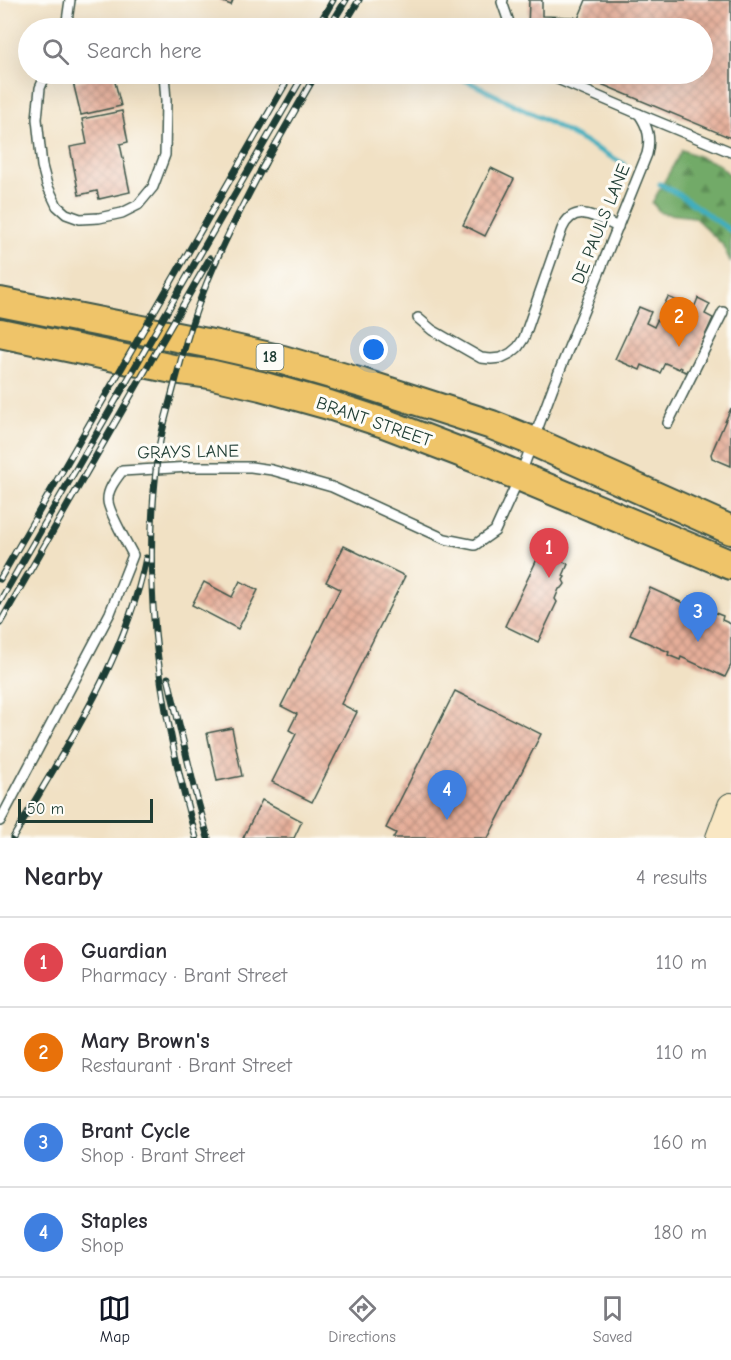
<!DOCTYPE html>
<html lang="en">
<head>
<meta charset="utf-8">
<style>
	body { margin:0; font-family:"Comic Neue",sans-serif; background:#f7f7f7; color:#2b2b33 }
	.scale { position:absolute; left:18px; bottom:15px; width:135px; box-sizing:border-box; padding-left:6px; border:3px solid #1f3d34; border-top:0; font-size:16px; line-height:21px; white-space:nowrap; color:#1f3d34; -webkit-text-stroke:4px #fdfcf7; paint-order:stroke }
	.you { position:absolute; left:374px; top:350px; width:21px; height:21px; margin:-15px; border:4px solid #fff; border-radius:50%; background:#1a73e8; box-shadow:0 0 0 9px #1a73e833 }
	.badge { display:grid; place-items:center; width:39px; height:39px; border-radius:50%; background:#111827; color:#fff; font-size:20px; font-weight:700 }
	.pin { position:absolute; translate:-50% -50px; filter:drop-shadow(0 2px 3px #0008) }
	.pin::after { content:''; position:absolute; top:32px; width:21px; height:18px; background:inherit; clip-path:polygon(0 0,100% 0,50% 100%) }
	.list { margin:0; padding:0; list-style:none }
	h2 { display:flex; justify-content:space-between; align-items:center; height:78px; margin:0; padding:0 24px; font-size:26px }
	h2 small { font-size:20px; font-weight:400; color:#7c7c81 }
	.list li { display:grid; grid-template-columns:39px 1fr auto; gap:18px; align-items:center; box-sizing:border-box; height:90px; padding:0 24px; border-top:2px solid #e1e1e2 }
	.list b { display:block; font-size:22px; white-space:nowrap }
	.list p { margin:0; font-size:20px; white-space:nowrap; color:#7c7c81 }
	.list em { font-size:20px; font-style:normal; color:#7c7c81 }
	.icon { flex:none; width:33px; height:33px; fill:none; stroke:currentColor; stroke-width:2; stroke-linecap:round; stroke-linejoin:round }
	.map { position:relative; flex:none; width:731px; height:838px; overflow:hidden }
	.search { position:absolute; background:#fff; box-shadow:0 6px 24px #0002; left:18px; right:18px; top:18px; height:66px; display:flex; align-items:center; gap:15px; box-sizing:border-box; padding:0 21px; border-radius:33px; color:#7c7c81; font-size:22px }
	.sheet { height:438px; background:#fff }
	nav { display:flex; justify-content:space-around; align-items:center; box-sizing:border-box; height:84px; border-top:2px solid #e1e1e2; background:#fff; font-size:16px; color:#7c7c81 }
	nav a { display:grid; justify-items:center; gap:3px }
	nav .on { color:#111827 }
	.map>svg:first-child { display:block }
	.forest { fill:url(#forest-firs); stroke:#48744e; stroke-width:1.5 }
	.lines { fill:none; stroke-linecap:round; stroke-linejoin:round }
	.stream { stroke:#41aebe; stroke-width:5 }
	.building { fill:url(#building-cross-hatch) }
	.service-casing { stroke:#3e564a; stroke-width:12 }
	.secondary-casing { stroke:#3e564a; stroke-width:28 }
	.primary-casing { stroke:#3e564a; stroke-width:32 }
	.service { stroke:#fff; stroke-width:9 }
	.secondary { stroke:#f9e7c3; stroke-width:26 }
	.primary { stroke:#efc469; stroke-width:28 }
	.rail-casing { stroke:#1f3d34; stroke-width:7 }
	.rail { stroke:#fdfcf7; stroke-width:4.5; stroke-dasharray:14; stroke-linecap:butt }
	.labels { text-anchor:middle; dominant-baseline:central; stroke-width:6; stroke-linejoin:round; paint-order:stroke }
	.shield { fill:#fdfcf7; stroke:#62766e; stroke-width:1.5 }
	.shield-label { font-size:16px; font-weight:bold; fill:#1f3d34 }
	.street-label { font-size:18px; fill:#1f3d34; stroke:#fdfcf7 }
</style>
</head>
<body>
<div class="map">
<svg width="731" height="838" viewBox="0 0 731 838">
	<defs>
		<pattern id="forest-firs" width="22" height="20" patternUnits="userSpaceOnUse" patternTransform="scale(1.5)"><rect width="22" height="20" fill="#72aa67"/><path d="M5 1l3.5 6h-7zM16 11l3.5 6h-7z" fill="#5d8c56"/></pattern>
		<pattern id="building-cross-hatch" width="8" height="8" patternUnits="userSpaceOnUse" patternTransform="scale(1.5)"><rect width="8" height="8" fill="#e6ae99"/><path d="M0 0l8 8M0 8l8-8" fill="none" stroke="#ba8f7e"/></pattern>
	</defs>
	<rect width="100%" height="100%" fill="#fdfcf7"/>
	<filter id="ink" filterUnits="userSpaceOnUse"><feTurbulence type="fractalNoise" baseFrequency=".0167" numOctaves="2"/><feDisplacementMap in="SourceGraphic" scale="12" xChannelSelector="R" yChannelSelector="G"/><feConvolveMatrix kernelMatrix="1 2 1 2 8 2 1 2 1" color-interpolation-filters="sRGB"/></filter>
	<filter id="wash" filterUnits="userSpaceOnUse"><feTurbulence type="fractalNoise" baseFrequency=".008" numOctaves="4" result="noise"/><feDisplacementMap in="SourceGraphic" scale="24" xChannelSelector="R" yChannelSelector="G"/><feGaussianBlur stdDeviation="1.35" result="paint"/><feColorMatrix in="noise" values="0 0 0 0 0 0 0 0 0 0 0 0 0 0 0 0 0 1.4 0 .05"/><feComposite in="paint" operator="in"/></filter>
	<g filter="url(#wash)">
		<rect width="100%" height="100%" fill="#f1e1c4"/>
		<!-- forest -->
		<path class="forest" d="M682,150L718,164L731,176V263L722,244L694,217L661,213L652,203Z"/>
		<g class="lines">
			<!-- stream -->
			<g class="stream">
				<path d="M357,25L365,28"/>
				<path d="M453,74L547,121L624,164"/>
				<path d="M660,184L680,195L731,231"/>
			</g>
		</g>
		<g id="blocks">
			<!-- building -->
			<g class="building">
				<path d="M218,0H233L231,5Z"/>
				<path d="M529,0H542V16L574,17L578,19L586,0H731V138L577,74H702V28H528Z"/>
				<path d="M108,74H113L121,106L81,115L73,82Z"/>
				<path d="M122,111L128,142L120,144L130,192L99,199L97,191L79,195L70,147L87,144L82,119Z"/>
				<path d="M491,168L514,179L485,236L463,225Z"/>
				<path d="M668,297L694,308L698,298L710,304L705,314L713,318L689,371L687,370L686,372L681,370L682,368L680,367L679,369L665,363L660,373L642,365L640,370L615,359L639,307L651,312L646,323L654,327Z"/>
				<path d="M731,408V466L712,458L711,454Z"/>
				<path d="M344,546L405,576L341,704L357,712L312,802L272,782L296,734L289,730L297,714L281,706L340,589L326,582Z"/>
				<path d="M541,551L568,564L563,576L565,577L563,580L565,584L563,587L559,589L555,599L557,602L538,642L505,626Z"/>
				<path d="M240,581L258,590L238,629L192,605L204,582L232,597Z"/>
				<path d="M650,588L703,612L705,609L723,616L722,620L731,624V665L725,677L681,657L680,660L668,655L669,652L630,635Z"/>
				<path d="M455,691L541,734L488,838H393L396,833L386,828Z"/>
				<path d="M232,728L242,776L217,781L207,733Z"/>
				<path d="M262,800L302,821L294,838H243Z"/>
			</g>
		</g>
	</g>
	<g filter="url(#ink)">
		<use href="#blocks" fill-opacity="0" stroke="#3e564a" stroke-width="1.5"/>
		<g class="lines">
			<defs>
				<g id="service">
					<path d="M503,0L502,2L511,28"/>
					<path d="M66,27L80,28"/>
					<path d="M66,28L70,0"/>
					<path d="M46,74L40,88L37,119L42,166L47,185L57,206L66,214L80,219L99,218L122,213L138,205L153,187L165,155L166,101L164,74"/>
					<path d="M639,114L731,152"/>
					<path d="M418,318L432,330L481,358L491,359L501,358L511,353L518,347L524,338L562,229C574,201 598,218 618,227"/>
					<path d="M668,423L723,312"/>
					<path d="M0,821L110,613L133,555C128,545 108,511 108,501C107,490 116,479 122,471L190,467H251L272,470L332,487L445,539L475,545L495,531L520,476L553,387L647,154C651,138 648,127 639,114L546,74"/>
				</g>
				<path id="secondary" d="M719,838L731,806"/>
				<g id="primary">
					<path d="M0,302L217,345L283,360L362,383L492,425L532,441L731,530"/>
					<path d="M0,333L173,369L209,374L261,386L329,405L384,423L478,459L731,565"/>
				</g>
			</defs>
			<!-- service casing -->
			<use href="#service" class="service-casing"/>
			<!-- secondary casing -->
			<use href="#secondary" class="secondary-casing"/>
			<!-- primary casing -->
			<use href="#primary" class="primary-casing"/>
			<!-- service -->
			<use href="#service" class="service"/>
			<!-- secondary -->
			<use href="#secondary" class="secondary"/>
			<!-- primary -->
			<use href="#primary" class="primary"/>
			<defs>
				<g id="rail">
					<path d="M317,28L333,0"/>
					<path d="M329,28L346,0"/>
					<path d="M342,28L359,0"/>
					<path d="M261,170L316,74"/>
					<path d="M0,579L291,74"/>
					<path d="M0,601L304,74"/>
					<path d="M0,623L210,258"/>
					<path d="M168,678L195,791L208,838"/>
					<path d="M13,838C65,748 125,661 146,558"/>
					<path d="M196,838C161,714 142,599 156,470C158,443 166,416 173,390C182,356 191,322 204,290C221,246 243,204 265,163"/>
				</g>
			</defs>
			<!-- rail casing -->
			<use href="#rail" class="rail-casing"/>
			<!-- rail -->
			<use href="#rail" class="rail"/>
		</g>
	</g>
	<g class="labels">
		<!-- shield labels -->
		<rect class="shield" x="256.5" y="344" width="27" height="26" rx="4.5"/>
		<g class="shield-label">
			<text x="270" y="357">18</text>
		</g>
		<!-- street labels -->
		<g class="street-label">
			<text transform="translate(601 224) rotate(-68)">DE PAULS LANE</text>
			<text transform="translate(374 422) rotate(19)">BRANT STREET</text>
			<text transform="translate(188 452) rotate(-1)">GRAYS LANE</text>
		</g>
	</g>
</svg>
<div class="scale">50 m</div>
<div class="you"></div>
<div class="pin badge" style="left:549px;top:578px;background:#e0444e">1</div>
<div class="pin badge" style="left:679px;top:347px;background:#e8710a">2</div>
<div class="pin badge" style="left:698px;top:642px;background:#3f7fe0">3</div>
<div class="pin badge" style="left:447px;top:820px;background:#3f7fe0">4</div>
<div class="search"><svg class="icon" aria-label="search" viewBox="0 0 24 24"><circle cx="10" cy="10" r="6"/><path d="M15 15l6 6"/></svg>Search here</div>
</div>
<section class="sheet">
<h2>Nearby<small>4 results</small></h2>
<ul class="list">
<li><span class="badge" style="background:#e0444e">1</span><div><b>Guardian</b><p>Pharmacy · Brant Street</p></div><em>110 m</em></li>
<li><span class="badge" style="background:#e8710a">2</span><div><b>Mary Brown's</b><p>Restaurant · Brant Street</p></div><em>110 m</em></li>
<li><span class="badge" style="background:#3f7fe0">3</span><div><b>Brant Cycle</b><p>Shop · Brant Street</p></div><em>160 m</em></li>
<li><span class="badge" style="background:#3f7fe0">4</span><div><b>Staples</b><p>Shop</p></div><em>180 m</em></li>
</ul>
</section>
<nav>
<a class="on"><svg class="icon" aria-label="map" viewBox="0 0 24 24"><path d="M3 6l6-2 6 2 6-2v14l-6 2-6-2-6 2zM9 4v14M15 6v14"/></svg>Map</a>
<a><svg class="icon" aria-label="directions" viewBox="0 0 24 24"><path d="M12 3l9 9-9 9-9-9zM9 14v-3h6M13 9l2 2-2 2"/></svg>Directions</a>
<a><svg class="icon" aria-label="saved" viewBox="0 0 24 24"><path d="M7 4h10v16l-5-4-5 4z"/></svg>Saved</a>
</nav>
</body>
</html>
